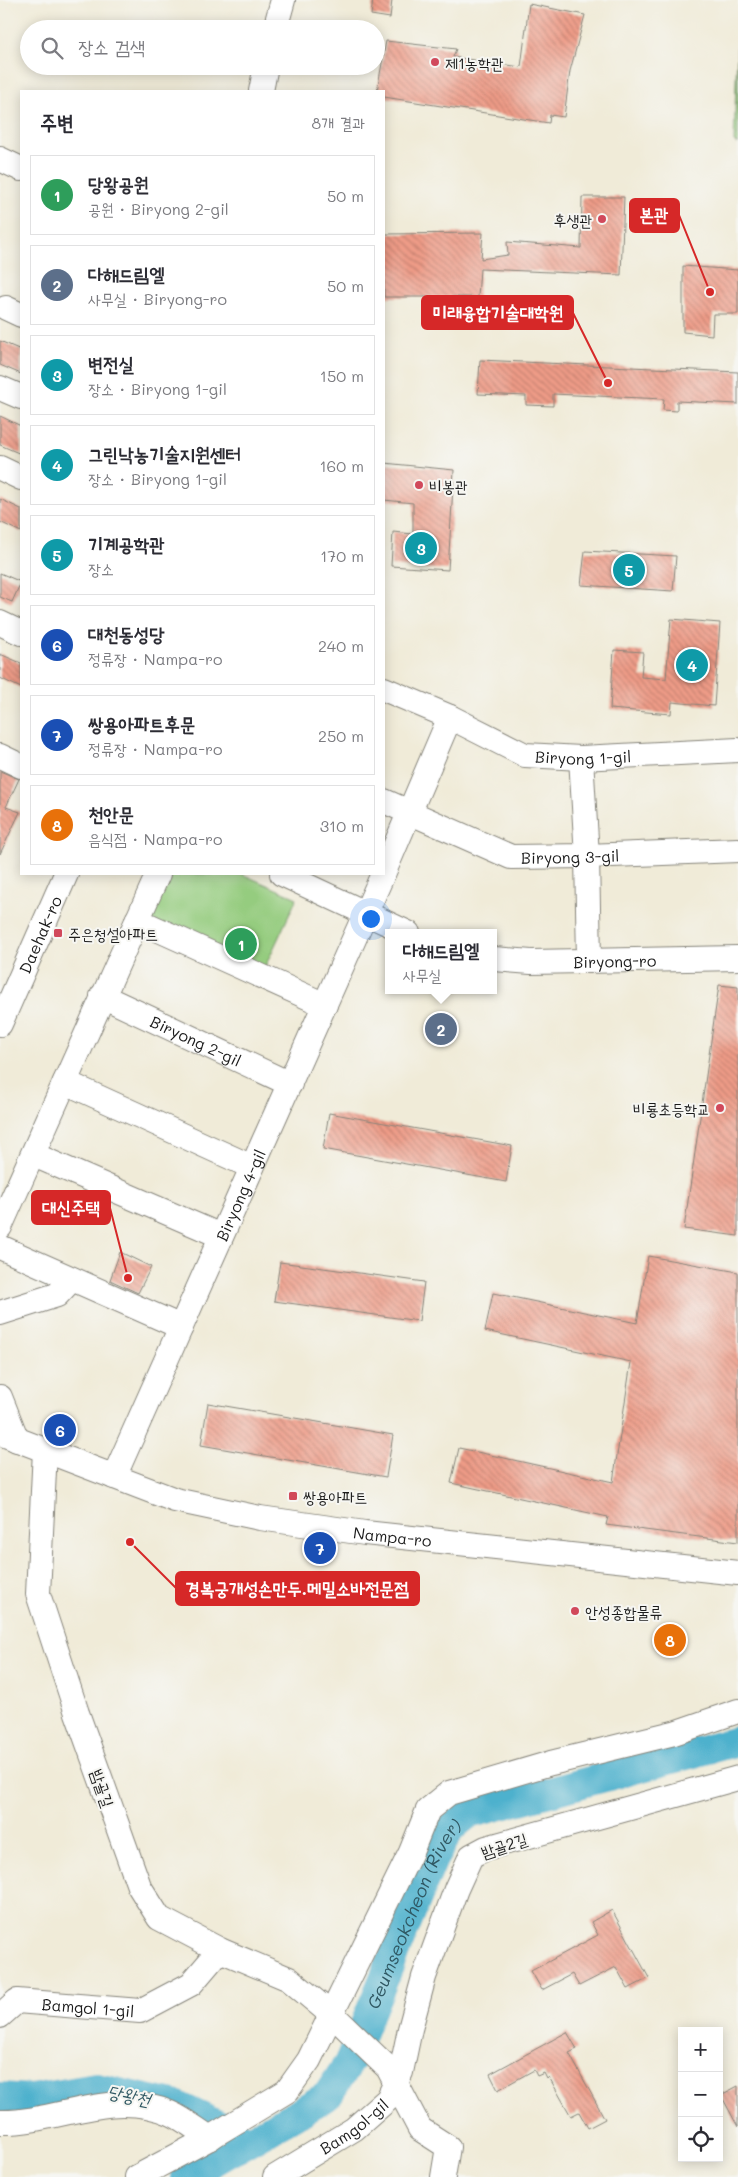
<!DOCTYPE html>
<html lang="ko">
<head>
<meta charset="utf-8">
<style>
	body { margin:0; font-family:Mali,"Poor Story",sans-serif; background:#f2f2f3; color:#2b2b33 }
	.controls { position:absolute; right:15px; bottom:15px; display:grid; overflow:hidden; border-radius:0px; box-shadow:0 2px 12px #0003 }
	.controls button { width:45px; height:45px; display:grid; place-items:center; padding:0; border:0; border-bottom:1px solid #e1e1e2; background:#fff; color:#2b2b33; font:25px sans-serif }
	.you { position:absolute; left:370px; top:918px; width:18px; height:18px; margin:-12px; border:4px solid #fff; border-radius:50%; background:#1a73e8; box-shadow:0 0 0 8px #1a73e833 }
	.badge { display:grid; place-items:center; width:32px; height:32px; border-radius:50%; background:#d1495b; color:#fff; font-size:16px; font-weight:700 }
	.pin { position:absolute; translate:-50% -50%; border:2px solid #fff; box-shadow:0 1px 5px #0006 }
	.popup { position:absolute; left:385px; top:929px; width:112px; height:65px; box-sizing:border-box; display:grid; place-content:center; border-radius:0px; background:#fff; filter:drop-shadow(0 1px 4px #0005); font-size:16px; white-space:nowrap; color:#7c7c81 }
	.popup b { font-size:19px; color:#2b2b33 }
	.popup::after { content:''; position:absolute; left:50%; top:100%; margin-left:-10px; border:10px solid transparent; border-top-color:#fff }
	.list { margin:0; padding:0; list-style:none }
	h2 { display:flex; justify-content:space-between; align-items:center; height:65px; margin:0; padding:0 20px; font-size:21px }
	h2 small { font-size:16px; font-weight:400; color:#7c7c81 }
	.list li { display:grid; grid-template-columns:32px 1fr auto; gap:15px; align-items:center; box-sizing:border-box; height:80px; margin:0 10px 10px; padding:0 10px; border:1px solid #e1e1e2; border-radius:0px }
	.list b { display:block; font-size:19px; white-space:nowrap }
	.list p { margin:0; font-size:16px; white-space:nowrap; color:#7c7c81 }
	.list em { font-size:16px; font-style:normal; color:#7c7c81 }
	.icon { flex:none; width:28px; height:28px; fill:none; stroke:currentColor; stroke-width:2; stroke-linecap:round; stroke-linejoin:round }
	.map { position:relative; flex:none; width:738px; height:2177px; overflow:hidden }
	.search { position:absolute; background:#fff; box-shadow:0 2px 12px #0003; left:20px; top:20px; width:365px; height:55px; display:flex; align-items:center; gap:12px; box-sizing:border-box; padding:0 18px; border-radius:28px; color:#7c7c81; font-size:19px }
	.panel { position:absolute; background:#fff; box-shadow:0 2px 12px #0003; left:20px; top:90px; width:365px; height:785px; border-radius:0px }
	.map>svg:first-child { display:block }
	.park { fill:#95cc7f; stroke:#58744e }
	.lines { fill:none; stroke-linecap:round; stroke-linejoin:round }
	.river { stroke:#4eb1cd; stroke-width:30 }
	.building { fill:url(#building-back-hatch) }
	.minor-casing { stroke:#86847a; stroke-width:26 }
	.minor { stroke:#fff; stroke-width:24 }
	.poi-dot { fill:#d1495b; stroke:#f6f6f2; stroke-width:2 }
	.labels { text-anchor:middle; dominant-baseline:central; stroke-width:4; stroke-linejoin:round; paint-order:stroke }
	.poi-label { font-size:16px; fill:#1c1c1c; stroke:#f6f6f2; text-anchor:start }
	.street-label { font-size:16px; fill:#1c1c1c; stroke:#f6f6f2 }
	.water-label { font-size:18px; font-style:italic; fill:#305863; stroke:#f6f6f2 }
	.leader { fill:none; stroke:#d62828; stroke-width:2 }
	.callout-dot { fill:#d62828; stroke:#f6f6f2; stroke-width:2 }
	.callout { fill:#d62828; stroke:#d62828; stroke-width:2 }
	.callout-label { font-size:18px; text-anchor:middle; font-weight:bold; fill:#fff }
</style>
</head>
<body>
<div class="map">
<svg width="738" height="2177" viewBox="0 0 738 2177">
	<defs>
		<pattern id="building-back-hatch" width="6" height="6" patternUnits="userSpaceOnUse" patternTransform="scale(1.25)"><rect width="6" height="6" fill="#ee9b87"/><path d="M-1 5l2 2M0 0l6 6M5-1l2 2" fill="none" stroke="#c07e6e"/></pattern>
	</defs>
	<rect width="100%" height="100%" fill="#f6f6f2"/>
	<filter id="ink" filterUnits="userSpaceOnUse"><feTurbulence type="fractalNoise" baseFrequency=".02" numOctaves="2"/><feDisplacementMap in="SourceGraphic" scale="10" xChannelSelector="R" yChannelSelector="G"/><feConvolveMatrix kernelMatrix="1 2 1 2 8 2 1 2 1" color-interpolation-filters="sRGB"/></filter>
	<filter id="wash" filterUnits="userSpaceOnUse"><feTurbulence type="fractalNoise" baseFrequency=".0096" numOctaves="4" result="noise"/><feDisplacementMap in="SourceGraphic" scale="20" xChannelSelector="R" yChannelSelector="G"/><feGaussianBlur stdDeviation="1.12" result="paint"/><feColorMatrix in="noise" values="0 0 0 0 0 0 0 0 0 0 0 0 0 0 0 0 0 1.4 0 .05"/><feComposite in="paint" operator="in"/></filter>
	<g filter="url(#wash)">
		<rect width="100%" height="100%" fill="#f0ebd8"/>
		<!-- park -->
		<g class="park">
			<path d="M738,20V144L734,142Z"/>
			<path d="M169,874H242L297,898L264,969L151,920Z"/>
		</g>
		<g class="lines">
			<!-- river -->
			<g class="river">
				<path d="M0,2097L32,2099L96,2088L178,2106L249,2140"/>
				<path id="s1" d="M186,2177L327,2096L350,2061L433,1859L451,1828L468,1814L738,1741"/>
			</g>
		</g>
		<g id="blocks">
			<!-- building -->
			<g class="building">
				<path d="M373,0H392L390,18L371,15Z"/>
				<path d="M529,4L585,15L570,71L564,117L550,115L549,123L384,97V91H377L386,41L456,49L453,57L521,67Z"/>
				<path d="M582,197H624L621,275L480,269L478,297H384V234L483,233L481,259L508,255L507,242L581,248Z"/>
				<path d="M683,266L738,270V314H713L712,335L683,332Z"/>
				<path d="M0,341L21,350V374L0,365Z"/>
				<path d="M480,360L738,372V404L677,401V411L663,410L664,399L553,394V406L526,405V396L478,394Z"/>
				<path d="M0,416L21,426V454L0,445Z"/>
				<path d="M384,463L454,470L448,570L391,566L393,532L413,534V503L384,500Z"/>
				<path d="M0,499L21,509V532L0,522Z"/>
				<path d="M585,551L676,556L673,591L581,585Z"/>
				<path d="M0,573L21,582L12,602L0,597Z"/>
				<path d="M671,619L720,623L714,706L672,702L671,714L610,709L614,650L643,652L641,677L666,679Z"/>
				<path d="M0,654L21,663V688L0,678Z"/>
				<path d="M0,771L19,779L6,807L20,812L0,854Z"/>
				<path d="M719,985L738,987V1236L684,1229Z"/>
				<path d="M329,1113L512,1146L506,1182L323,1149Z"/>
				<path d="M120,1252L151,1267L138,1293L110,1280Z"/>
				<path d="M648,1256L738,1272V1542L606,1525L608,1517L451,1483L459,1448L613,1482L631,1362L485,1331L493,1293L637,1323Z"/>
				<path d="M280,1262L424,1282L419,1321L274,1301Z"/>
				<path d="M208,1403L393,1435L386,1477L201,1445Z"/>
				<path d="M612,1910L649,1978L628,1989L616,1967L579,1986L572,1974L542,1990L531,1971L598,1935L591,1922Z"/>
				<path d="M567,2032L577,2049L569,2053L605,2119L588,2128L579,2112L571,2116L549,2077L547,2079L544,2073L537,2076L534,2070L498,2090L490,2074Z"/>
				<path d="M738,2086V2127L721,2095Z"/>
			</g>
		</g>
	</g>
	<g filter="url(#ink)">
		<use href="#blocks" fill-opacity="0" stroke="#86847a" stroke-width="1"/>
		<g class="lines">
			<defs>
				<g id="minor">
					<path d="M275,29L283,0"/>
					<path d="M261,91L266,66"/>
					<path d="M0,159L21,169"/>
					<path d="M6,308L21,315"/>
					<path d="M0,388L21,397"/>
					<path d="M0,468L21,478"/>
					<path d="M0,623L21,633"/>
					<path id="s2" d="M384,689L450,717L525,755L581,758L738,750"/>
					<path d="M0,756L21,766"/>
					<path d="M581,758L587,856L589,961"/>
					<path id="s3" d="M384,801L511,857L587,856L738,850"/>
					<path d="M384,872L450,717"/>
					<path d="M282,874L408,933"/>
					<path d="M137,920L325,1005"/>
					<path id="s4" d="M494,959L531,962L738,958"/>
					<path id="s5" d="M102,996L290,1084"/>
					<path id="s6" d="M0,1024L66,874"/>
					<path d="M65,1082L252,1167"/>
					<path d="M34,1155L221,1236"/>
					<path d="M0,1227L158,874"/>
					<path d="M0,1247L181,1327"/>
					<path d="M0,1313L57,1295L72,1279"/>
					<path d="M0,1397L17,1440"/>
					<path id="s7" d="M0,1433L175,1500L260,1518L365,1533L738,1573"/>
					<path d="M45,1450L38,1594L77,1713L139,1886L159,1918L220,1950L289,1979L338,2020L388,2068L420,2129L448,2147L443,2177"/>
					<path id="s8" d="M114,1477L383,874"/>
					<path id="s9" d="M0,2016L17,2001L140,2011L191,1984L220,1950"/>
					<path d="M0,2122C60,2123 110,2088 170,2113C184,2119 197,2130 210,2138L216,2134L287,2091L309,2060L411,1852L428,1810L449,1793L551,1763L674,1733L738,1711"/>
					<path d="M137,2177L210,2138"/>
					<path id="s10" d="M275,2177L354,2129L388,2099L401,2072L410,2029L424,1977L456,1889L471,1856L486,1848L738,1778"/>
				</g>
			</defs>
			<!-- minor casing -->
			<use href="#minor" class="minor-casing"/>
			<!-- minor -->
			<use href="#minor" class="minor"/>
		</g>
	</g>
	<!-- markers -->
	<g class="poi-dot">
		<circle cx="435" cy="62" r="5"/>
		<circle cx="602" cy="219" r="5"/>
		<circle cx="419" cy="485" r="5"/>
		<rect x="53" y="928" width="10" height="10" rx="2.5"/>
		<circle cx="720" cy="1108" r="5"/>
		<rect x="288" y="1491" width="10" height="10" rx="2.5"/>
		<circle cx="575" cy="1611" r="5"/>
	</g>
	<g class="labels">
		<!-- poi labels -->
		<g class="poi-label">
			<text x="445" y="62">제1농학관</text>
			<text x="592" y="219" text-anchor="end">후생관</text>
			<text x="429" y="485">비봉관</text>
			<text x="68" y="933">주은청설아파트</text>
			<text x="710" y="1108" text-anchor="end">비룡초등학교</text>
			<text x="303" y="1496">쌍용아파트</text>
			<text x="585" y="1611">안성종합물류</text>
		</g>
		<!-- street labels -->
		<g class="street-label">
			<text stroke="none"><textPath href="#s2" startOffset="214">Biryong 1-gil</textPath></text>
			<text stroke="none"><textPath href="#s3" startOffset="198">Biryong 3-gil</textPath></text>
			<text stroke="none"><textPath href="#s6" startOffset="98">Daehak-ro</textPath></text>
			<text stroke="none"><textPath href="#s4" startOffset="121">Biryong-ro</textPath></text>
			<text stroke="none"><textPath href="#s5" startOffset="104">Biryong 2-gil</textPath></text>
			<text stroke="none"><textPath href="#s8" startOffset="309">Biryong 4-gil</textPath></text>
			<text stroke="none"><textPath href="#s7" startOffset="408">Nampa-ro</textPath></text>
			<text transform="translate(103 1788) rotate(71)">밤골길</text>
			<text transform="translate(504 1845) rotate(-18)">밤골2길</text>
			<text stroke="none"><textPath href="#s9" startOffset="94">Bamgol 1-gil</textPath></text>
			<text stroke="none"><textPath href="#s10" startOffset="94">Bamgol-gil</textPath></text>
		</g>
		<!-- water labels -->
		<g class="water-label">
			<text stroke="none"><textPath href="#s1" startOffset="365">Geumseokcheon (River)</textPath></text>
			<text transform="translate(129 2095) rotate(12)">당왕천</text>
		</g>
	</g>
	<!-- callouts -->
	<path class="leader" d="M710 292L679 215M608 383L573 313M128 1278L110 1208M130 1542L176 1588"/>
	<g class="callout-dot">
		<circle cx="710" cy="292" r="5"/>
		<circle cx="608" cy="383" r="5"/>
		<circle cx="128" cy="1278" r="5"/>
		<circle cx="130" cy="1542" r="5"/>
	</g>
	<g class="callout">
		<rect x="630" y="199" width="49" height="33" rx="5"/>
		<rect x="422" y="296" width="151" height="33" rx="5"/>
		<rect x="32" y="1191" width="78" height="33" rx="5"/>
		<rect x="176" y="1572" width="243" height="33" rx="5"/>
	</g>
	<g class="callout-label">
		<text x="654" y="221">본관</text>
		<text x="498" y="319">미래융합기술대학원</text>
		<text x="71" y="1214">대신주택</text>
		<text x="297" y="1595">경복궁개성손만두.메밀소바전문점</text>
	</g>
</svg>
<div class="controls">
<button>+</button>
<button>−</button>
<button><svg class="icon" aria-label="locate" viewBox="0 0 24 24"><circle cx="12" cy="12" r="6"/><path d="M12 2v4M12 18v4M2 12h4M18 12h4"/></svg></button>
</div>
<div class="you"></div>
<div class="pin badge" style="left:241px;top:944px;background:#2e9e5b">1</div>
<div class="pin badge" style="left:441px;top:1029px;background:#5c6f8a">2</div>
<div class="popup"><b>다해드림엘</b>사무실</div>
<div class="pin badge" style="left:421px;top:548px;background:#0f9aa8">3</div>
<div class="pin badge" style="left:692px;top:665px;background:#0f9aa8">4</div>
<div class="pin badge" style="left:629px;top:570px;background:#0f9aa8">5</div>
<div class="pin badge" style="left:60px;top:1430px;background:#1a4fb4">6</div>
<div class="pin badge" style="left:320px;top:1548px;background:#1a4fb4">7</div>
<div class="pin badge" style="left:670px;top:1640px;background:#e8710a">8</div>
<div class="search"><svg class="icon" aria-label="search" viewBox="0 0 24 24"><circle cx="10" cy="10" r="6"/><path d="M15 15l6 6"/></svg>장소 검색</div>
<section class="panel">
<h2>주변<small>8개 결과</small></h2>
<ul class="list">
<li><span class="badge" style="background:#2e9e5b">1</span><div><b>당왕공원</b><p>공원 · Biryong 2-gil</p></div><em>50 m</em></li>
<li><span class="badge" style="background:#5c6f8a">2</span><div><b>다해드림엘</b><p>사무실 · Biryong-ro</p></div><em>50 m</em></li>
<li><span class="badge" style="background:#0f9aa8">3</span><div><b>변전실</b><p>장소 · Biryong 1-gil</p></div><em>150 m</em></li>
<li><span class="badge" style="background:#0f9aa8">4</span><div><b>그린낙농기술지원센터</b><p>장소 · Biryong 1-gil</p></div><em>160 m</em></li>
<li><span class="badge" style="background:#0f9aa8">5</span><div><b>기계공학관</b><p>장소</p></div><em>170 m</em></li>
<li><span class="badge" style="background:#1a4fb4">6</span><div><b>대천동성당</b><p>정류장 · Nampa-ro</p></div><em>240 m</em></li>
<li><span class="badge" style="background:#1a4fb4">7</span><div><b>쌍용아파트후문</b><p>정류장 · Nampa-ro</p></div><em>250 m</em></li>
<li><span class="badge" style="background:#e8710a">8</span><div><b>천안문</b><p>음식점 · Nampa-ro</p></div><em>310 m</em></li>
</ul>
</section>
</div>
</body>
</html>
